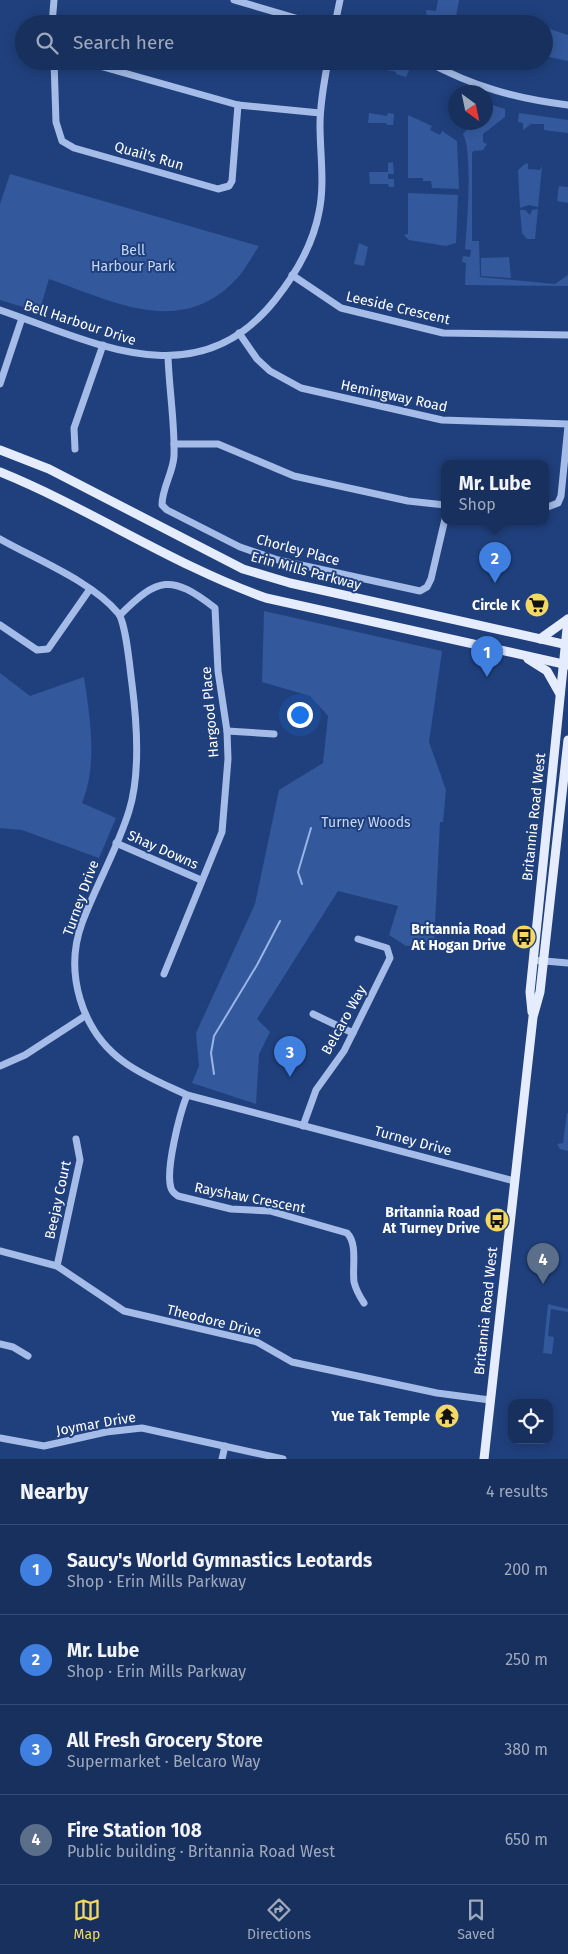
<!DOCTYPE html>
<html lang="en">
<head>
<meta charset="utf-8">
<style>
	body { margin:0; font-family:"Fira Sans",sans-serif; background:#213864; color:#f1f3f6 }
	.controls { position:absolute; right:15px; bottom:15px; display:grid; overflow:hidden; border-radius:10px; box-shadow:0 2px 12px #0003 }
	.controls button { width:45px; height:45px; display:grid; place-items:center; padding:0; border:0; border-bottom:1px solid #364b73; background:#18305e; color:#f1f3f6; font:25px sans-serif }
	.compass { position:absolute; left:448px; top:85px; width:45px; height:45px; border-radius:50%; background:#18305e; box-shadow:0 2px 12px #0003; rotate:147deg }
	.you { position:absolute; left:299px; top:714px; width:18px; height:18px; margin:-12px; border:4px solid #fff; border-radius:50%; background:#1a73e8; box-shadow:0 0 0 8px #1a73e833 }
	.badge { display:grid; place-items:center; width:32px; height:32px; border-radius:50%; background:#f4d864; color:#fff; font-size:16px; font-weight:700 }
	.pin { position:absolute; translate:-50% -41px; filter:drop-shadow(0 1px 2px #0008) }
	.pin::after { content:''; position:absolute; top:26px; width:18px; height:15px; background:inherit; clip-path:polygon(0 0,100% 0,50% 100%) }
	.popup { position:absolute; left:441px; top:460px; width:108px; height:65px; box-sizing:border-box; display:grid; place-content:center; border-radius:10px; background:#18305e; filter:drop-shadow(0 1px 4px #0005); font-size:16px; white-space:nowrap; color:#9fa9bc }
	.popup b { font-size:19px; color:#f1f3f6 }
	.popup::after { content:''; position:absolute; left:50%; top:100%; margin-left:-10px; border:10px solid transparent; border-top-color:#18305e }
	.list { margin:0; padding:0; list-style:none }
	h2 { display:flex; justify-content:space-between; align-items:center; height:65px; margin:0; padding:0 20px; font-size:21px }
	h2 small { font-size:16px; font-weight:400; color:#9fa9bc }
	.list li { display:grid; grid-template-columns:32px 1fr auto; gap:15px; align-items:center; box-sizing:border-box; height:90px; padding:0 20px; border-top:1px solid #364b73 }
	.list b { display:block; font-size:19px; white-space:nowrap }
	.list p { margin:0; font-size:16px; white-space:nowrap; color:#9fa9bc }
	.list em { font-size:16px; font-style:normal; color:#9fa9bc }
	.icon { flex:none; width:28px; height:28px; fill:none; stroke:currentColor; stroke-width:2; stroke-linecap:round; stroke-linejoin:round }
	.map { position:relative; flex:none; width:568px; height:1459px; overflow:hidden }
	.search { position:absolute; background:#18305e; box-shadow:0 2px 12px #0003; left:15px; right:15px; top:15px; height:55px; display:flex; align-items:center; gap:12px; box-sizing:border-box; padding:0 18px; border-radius:28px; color:#9fa9bc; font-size:19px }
	.sheet { height:425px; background:#18305e }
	nav { display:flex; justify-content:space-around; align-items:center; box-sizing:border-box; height:70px; border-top:1px solid #364b73; background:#18305e; font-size:14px; color:#9fa9bc }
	nav a { display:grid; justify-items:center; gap:2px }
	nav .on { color:#f4d864 }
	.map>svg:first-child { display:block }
	.green { fill:#33589b }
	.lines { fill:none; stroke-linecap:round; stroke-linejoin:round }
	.stream { stroke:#97b5e8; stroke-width:2 }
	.minor { stroke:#a4bce7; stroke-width:7 }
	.major { stroke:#e5ecfd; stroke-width:9 }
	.labels { text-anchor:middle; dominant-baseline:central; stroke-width:4; stroke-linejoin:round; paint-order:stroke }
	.street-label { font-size:14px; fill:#fff; stroke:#20407d }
	.park-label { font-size:14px; fill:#c7d8f5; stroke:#20407d }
	.poi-label { font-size:14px; font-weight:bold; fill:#fff; stroke:#20407d; text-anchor:end }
</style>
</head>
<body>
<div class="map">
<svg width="568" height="1459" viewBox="0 0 568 1459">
	<rect width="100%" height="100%" fill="#20407d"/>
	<!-- green -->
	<g class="green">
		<path d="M438,0H459L455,22L461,24H439L427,18L426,10L436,11Z"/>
		<path d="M544,27L568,35V61L544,56Z"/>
		<path d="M379,61H393L410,68L406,77L396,74V72L378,68Z"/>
		<path d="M486,103L505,109V117L483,134V142L487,144L483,150L473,151L472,153V241H479L480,277L555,284L568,275V286L465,285L466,263L462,262L463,256L470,257L471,250L465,249C467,226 473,152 463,134L467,129L461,124L486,122Z"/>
		<path d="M369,113L387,116L388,113L394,114L393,125H387L386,123H368Z"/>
		<path d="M519,113L568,120V133L544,130V124H531L523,130V123L518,122Z"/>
		<path d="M408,115L432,126L430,130L440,135L442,131L457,141L459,189L432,188L431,181H423V178H408Z"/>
		<path d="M393,162L394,174H388V179H394V187H389L388,184H370L369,172H388V163Z"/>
		<path d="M526,163L528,164V169L540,170L542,166L538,207L529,205L520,208L518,170Z"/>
		<path d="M10,174L248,243L259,246C253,255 247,266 240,275C184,340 115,302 49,279L39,312L0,300V204Z"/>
		<path d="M559,186L568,187V203L557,201Z"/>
		<path d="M408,193L458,195L456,243L446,246L409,240L404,235L408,234Z"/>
		<path d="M538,209L535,239H527L522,233L520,210H525L530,215L532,210Z"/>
		<path d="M359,243L368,247L364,266L354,264Z"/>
		<path d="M509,257L511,278L481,276V258Z"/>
		<path d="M264,611L442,651L429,742L446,790L443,822H440L434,945L406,946L389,935L398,906L338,891L257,1019L270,1032L259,1054L256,1104L192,1083L199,1066L196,1033L255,904L279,790L323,763L328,716L310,696L262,682Z"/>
		<path d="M0,673L30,696L84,677C90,717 98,764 82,803L116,818L99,858L22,830L0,828Z"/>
		<path d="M567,1113H568V1151L560,1149L557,1144L563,1143Z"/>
		<path d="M548,1304L568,1309V1312L551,1309L548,1336L554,1337L552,1354L543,1353Z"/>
	</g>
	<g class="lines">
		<!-- stream -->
		<g class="stream">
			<path d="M302,884L298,872L311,828"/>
			<path d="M214,1074L211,1053L214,1036L257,965L280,921"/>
		</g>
		<!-- minor -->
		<g class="minor">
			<path d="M234,0L316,24"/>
			<path d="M52,24L54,0"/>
			<path d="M335,24L340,0"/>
			<path d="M54,61L56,122L62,141L74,148L218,189L229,186L232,181L238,105"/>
			<path d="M426,61C474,87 514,98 568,105"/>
			<path d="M54,65H96L238,105L320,113"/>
			<path d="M292,275L341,308L443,333L568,335"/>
			<path d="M0,310C96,343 197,398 275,300C295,275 313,244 319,212C325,184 320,154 320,125C320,104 324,82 328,61"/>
			<path d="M239,333L257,359L270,371L301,388L442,420L568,424"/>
			<path d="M168,356C169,389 175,423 174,456C173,473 162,488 162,505L167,510L240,547L278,560L420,591L427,587L431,579L445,519"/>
			<path d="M0,384L22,318"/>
			<path d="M174,444H218L294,476L408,501L445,505"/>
			<path d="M75,449L74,428L103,345"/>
			<path d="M545,508L558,503L561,496L568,426"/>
			<path d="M0,539C37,560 91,581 118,613C126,622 130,670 132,684C137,723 141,773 129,811C117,850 96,885 82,923C64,972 81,1031 124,1062C143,1076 166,1085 187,1095L514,1181"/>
			<path d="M120,615C158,577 171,574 215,608L218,671L227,731L228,759L222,832L164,974"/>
			<path d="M0,625L37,650L48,649L90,589"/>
			<path d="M227,731L274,734"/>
			<path d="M116,843L201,880"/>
			<path d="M533,960L568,963"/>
			<path d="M313,1014L353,1033"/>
			<path d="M0,1066L25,1055L85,1016"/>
			<path d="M187,1095C180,1113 165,1170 171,1188C172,1192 175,1194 178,1196L231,1209L270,1211L347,1233C358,1244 352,1267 354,1282C356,1290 360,1297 364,1303"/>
			<path d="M303,1126L316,1090L344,1051L390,958L387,948L358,939"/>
			<path d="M0,1251L57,1266L124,1311L257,1342L292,1362L437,1393L490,1400"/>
			<path d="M57,1266L80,1160L76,1139"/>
			<path d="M0,1344L13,1347L28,1356"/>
			<path d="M0,1438L44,1446L106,1432L142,1428L283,1459"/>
			<path d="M222,1459L225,1446"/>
		</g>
		<!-- major -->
		<g class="major">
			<path d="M0,450L49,469L243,569L290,583L568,645"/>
			<path d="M0,472C91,509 173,565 266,598L568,665"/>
			<path d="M540,639L568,619"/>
			<path d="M528,659L547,671L560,694"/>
			<path d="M532,1012L530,992L568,619"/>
			<path d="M484,1459L533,1017L540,992L568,740"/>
		</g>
	</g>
	<!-- icons -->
	<defs>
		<symbol id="supermarket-disc" viewBox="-11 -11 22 22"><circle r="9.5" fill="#f4d864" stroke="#20407d"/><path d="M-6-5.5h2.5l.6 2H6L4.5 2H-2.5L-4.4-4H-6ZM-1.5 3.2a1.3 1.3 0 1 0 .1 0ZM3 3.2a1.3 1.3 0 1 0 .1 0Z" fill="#111"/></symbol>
		<symbol id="bus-disc" viewBox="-11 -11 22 22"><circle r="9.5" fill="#f4d864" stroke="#20407d"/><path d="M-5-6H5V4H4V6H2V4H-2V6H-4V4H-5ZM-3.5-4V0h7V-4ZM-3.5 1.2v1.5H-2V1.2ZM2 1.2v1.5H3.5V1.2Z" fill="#111"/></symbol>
		<symbol id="temple-disc" viewBox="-11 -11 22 22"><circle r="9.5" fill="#f4d864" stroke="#20407d"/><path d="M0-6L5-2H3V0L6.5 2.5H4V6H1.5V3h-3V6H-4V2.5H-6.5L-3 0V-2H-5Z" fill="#111"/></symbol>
	</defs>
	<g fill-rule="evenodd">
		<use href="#supermarket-disc" x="523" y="591" width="28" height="28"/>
		<use href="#bus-disc" x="510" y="923" width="28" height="28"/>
		<use href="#bus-disc" x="483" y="1206" width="28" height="28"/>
		<use href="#temple-disc" x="433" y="1402" width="28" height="28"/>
	</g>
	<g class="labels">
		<!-- street labels -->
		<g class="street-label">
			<text transform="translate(149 156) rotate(16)">Quail's Run</text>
			<text transform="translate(398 308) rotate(13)">Leeside Crescent</text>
			<text transform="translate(80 323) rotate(18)">Bell Harbour Drive</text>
			<text transform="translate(394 396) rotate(12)">Hemingway Road</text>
			<text transform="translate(298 550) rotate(15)">Chorley Place</text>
			<text transform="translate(306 571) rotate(15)">Erin Mills Parkway</text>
			<text transform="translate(210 712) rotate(-95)">Hargood Place</text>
			<text transform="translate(534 817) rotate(-84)">Britannia Road West</text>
			<text transform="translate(163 850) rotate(24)">Shay Downs</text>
			<text transform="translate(81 898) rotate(-70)">Turney Drive</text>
			<text transform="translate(344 1020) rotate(-61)">Belcaro Way</text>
			<text transform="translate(413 1141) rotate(15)">Turney Drive</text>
			<text transform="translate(250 1198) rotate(11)">Rayshaw Crescent</text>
			<text transform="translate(58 1200) rotate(-78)">Beejay Court</text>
			<text transform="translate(486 1311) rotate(-84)">Britannia Road West</text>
			<text transform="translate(214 1321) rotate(14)">Theodore Drive</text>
			<text transform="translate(96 1424) rotate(-10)">Joymar Drive</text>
		</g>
		<!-- park labels -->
		<g class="park-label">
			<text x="133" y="250">Bell<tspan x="133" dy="16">Harbour Park</tspan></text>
			<text x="366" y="822">Turney Woods</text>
		</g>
		<!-- poi labels -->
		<g class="poi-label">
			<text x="520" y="605">Circle K</text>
			<text x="506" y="929">Britannia Road<tspan x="506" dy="16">At Hogan Drive</tspan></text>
			<text x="480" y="1212">Britannia Road<tspan x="480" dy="16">At Turney Drive</tspan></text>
			<text x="430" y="1416">Yue Tak Temple</text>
		</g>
	</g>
</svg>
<div class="controls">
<button><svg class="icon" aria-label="locate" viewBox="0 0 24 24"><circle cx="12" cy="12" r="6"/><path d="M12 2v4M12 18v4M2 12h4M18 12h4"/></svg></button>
</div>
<svg class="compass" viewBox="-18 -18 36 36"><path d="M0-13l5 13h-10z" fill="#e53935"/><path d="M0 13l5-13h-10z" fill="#9fa9bc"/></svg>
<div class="you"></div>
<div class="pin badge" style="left:487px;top:677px;background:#3f7fe0">1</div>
<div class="pin badge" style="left:495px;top:583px;background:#3f7fe0">2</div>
<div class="popup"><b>Mr. Lube</b>Shop</div>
<div class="pin badge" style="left:290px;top:1077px;background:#3f7fe0">3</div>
<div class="pin badge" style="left:543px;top:1284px;background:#5c6f8a">4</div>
<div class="search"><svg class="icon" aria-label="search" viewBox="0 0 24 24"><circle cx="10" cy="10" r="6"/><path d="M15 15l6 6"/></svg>Search here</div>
</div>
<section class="sheet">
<h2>Nearby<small>4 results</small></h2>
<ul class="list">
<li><span class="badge" style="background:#3f7fe0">1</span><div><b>Saucy's World Gymnastics Leotards</b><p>Shop · Erin Mills Parkway</p></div><em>200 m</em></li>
<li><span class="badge" style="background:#3f7fe0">2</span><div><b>Mr. Lube</b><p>Shop · Erin Mills Parkway</p></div><em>250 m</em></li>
<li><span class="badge" style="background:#3f7fe0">3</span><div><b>All Fresh Grocery Store</b><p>Supermarket · Belcaro Way</p></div><em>380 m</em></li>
<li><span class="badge" style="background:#5c6f8a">4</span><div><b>Fire Station 108</b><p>Public building · Britannia Road West</p></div><em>650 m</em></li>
</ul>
</section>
<nav>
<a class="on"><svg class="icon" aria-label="map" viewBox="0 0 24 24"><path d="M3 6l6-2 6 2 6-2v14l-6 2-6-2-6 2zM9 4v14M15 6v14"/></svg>Map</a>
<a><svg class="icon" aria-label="directions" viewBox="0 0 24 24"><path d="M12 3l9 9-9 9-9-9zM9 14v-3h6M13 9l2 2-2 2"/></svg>Directions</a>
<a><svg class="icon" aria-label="saved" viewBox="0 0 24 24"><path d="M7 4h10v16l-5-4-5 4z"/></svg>Saved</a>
</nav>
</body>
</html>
